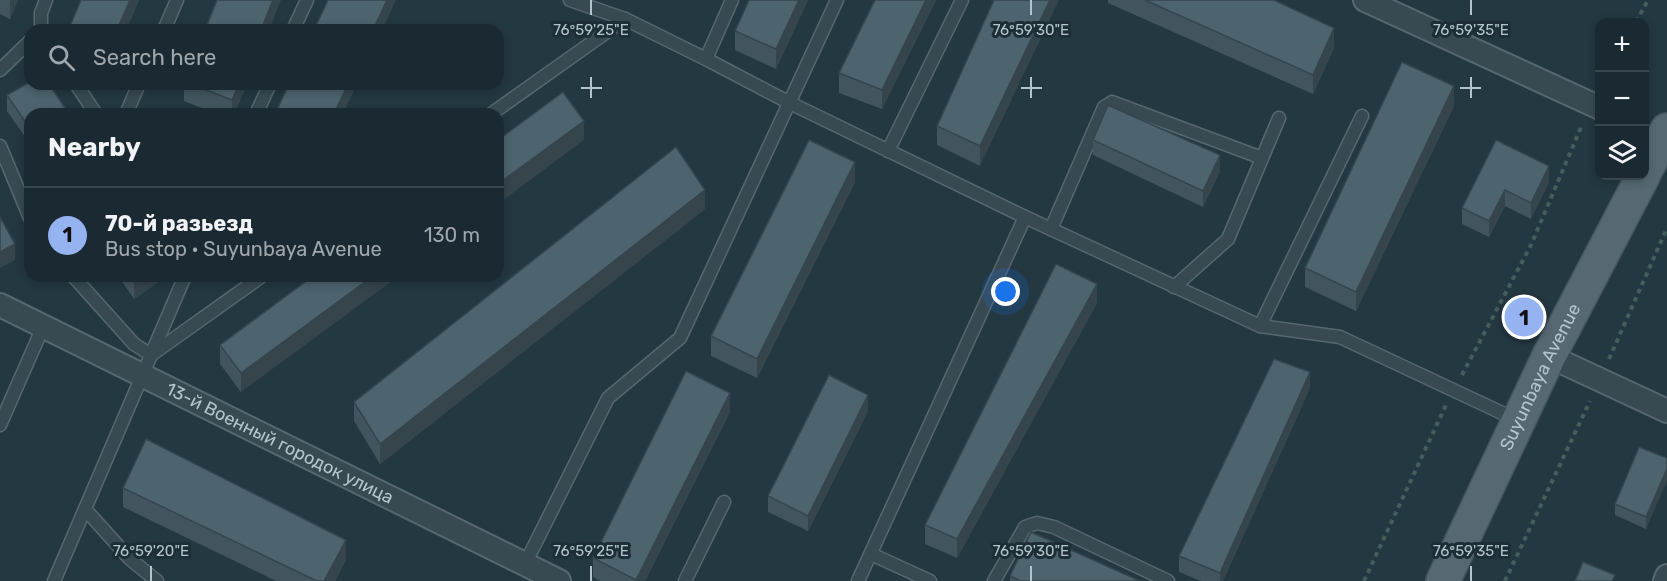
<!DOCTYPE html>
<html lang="en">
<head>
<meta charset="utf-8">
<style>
	body { margin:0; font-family:Rubik,sans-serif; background:#28363e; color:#f1f3f6 }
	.controls { position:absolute; right:18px; top:18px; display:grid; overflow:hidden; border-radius:12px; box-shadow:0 3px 9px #0003 }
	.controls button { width:54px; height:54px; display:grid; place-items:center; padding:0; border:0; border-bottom:2px solid #39464d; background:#1b2a32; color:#f1f3f6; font:30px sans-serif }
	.you { position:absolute; left:1006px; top:292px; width:21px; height:21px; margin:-15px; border:4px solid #fff; border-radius:50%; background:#1a73e8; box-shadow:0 0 0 9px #1a73e833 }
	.badge { display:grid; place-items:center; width:39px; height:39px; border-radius:50%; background:#95b2f1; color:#111; font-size:20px; font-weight:700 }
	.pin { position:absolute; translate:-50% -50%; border:3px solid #fff; box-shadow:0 2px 6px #0006 }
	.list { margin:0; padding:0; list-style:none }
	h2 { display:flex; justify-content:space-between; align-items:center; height:78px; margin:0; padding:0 24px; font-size:26px }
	h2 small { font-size:20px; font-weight:400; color:#a0a7ac }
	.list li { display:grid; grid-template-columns:39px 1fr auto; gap:18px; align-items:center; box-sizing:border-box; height:96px; padding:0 24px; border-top:2px solid #39464d }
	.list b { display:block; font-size:22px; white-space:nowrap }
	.list p { margin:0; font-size:20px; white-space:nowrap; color:#a0a7ac }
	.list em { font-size:20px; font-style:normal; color:#a0a7ac }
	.icon { flex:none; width:33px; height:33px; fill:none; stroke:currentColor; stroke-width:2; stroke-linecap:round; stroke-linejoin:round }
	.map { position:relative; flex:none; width:1667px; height:581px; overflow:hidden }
	.search { position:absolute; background:#1b2a32; box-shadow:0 3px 9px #0003; left:24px; top:24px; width:480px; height:66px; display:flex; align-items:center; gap:15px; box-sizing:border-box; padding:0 21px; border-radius:18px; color:#a0a7ac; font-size:22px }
	.panel { position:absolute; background:#1b2a32; box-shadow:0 3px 9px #0003; left:24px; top:108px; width:480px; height:174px; border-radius:18px }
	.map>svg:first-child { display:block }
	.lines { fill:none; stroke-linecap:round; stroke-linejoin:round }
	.service-casing { stroke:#56676f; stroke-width:15 }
	.minor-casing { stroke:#56676f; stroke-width:26 }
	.primary-casing { stroke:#45555e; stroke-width:36 }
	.path { stroke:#445f5b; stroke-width:4; stroke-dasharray:4.5 4.5; stroke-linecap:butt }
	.service { stroke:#384952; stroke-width:12 }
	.minor { stroke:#384952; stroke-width:22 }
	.primary { stroke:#566972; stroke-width:33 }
	.wall { fill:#42555e }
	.shaded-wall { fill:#36454c }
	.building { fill:#4d636d; stroke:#36454c; stroke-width:1.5 }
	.ticks { fill:none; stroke:#b5c4cc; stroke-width:2 }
	.labels { text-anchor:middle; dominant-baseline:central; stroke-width:6; stroke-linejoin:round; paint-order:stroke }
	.street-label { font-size:18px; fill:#b5c4cc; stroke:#1d2e37 }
	.ticks-label { font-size:15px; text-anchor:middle; fill:#b5c4cc; stroke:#1d2e37; stroke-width:6; stroke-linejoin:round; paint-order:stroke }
</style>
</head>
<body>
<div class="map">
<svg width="1667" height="581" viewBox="0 0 1667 581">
	<rect width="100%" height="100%" fill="#243842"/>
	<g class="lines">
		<defs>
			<g id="service">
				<path d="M570,0L625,19L706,59L788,102L1025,217L1260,326L1340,337L1517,420"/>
				<path d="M41,30V13L46,0"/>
				<path d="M164,30L177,0"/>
				<path d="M293,30L307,0"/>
				<path d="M706,59L732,0"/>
				<path d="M0,70L30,41"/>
				<path d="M76,84L96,114"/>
				<path d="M126,114L139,84"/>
				<path d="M256,114L270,84"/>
				<path d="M491,114L625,19"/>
				<path d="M0,146L30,218"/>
				<path d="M888,151L962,0"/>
				<path d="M1051,229L1104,107L1112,102L1262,158"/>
				<path d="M73,276L134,344L151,355L262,276"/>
				<path d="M1174,287L1228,239L1279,118"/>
				<path d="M1260,326L1362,116"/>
				<path d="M0,425L43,327"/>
				<path d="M85,509L130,559L157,581"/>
				<path d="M871,554L930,581"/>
				<path d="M525,564L608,398L680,338L837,0"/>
				<path d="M54,581L185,276"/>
				<path d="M685,581L724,502"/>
				<path d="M858,581L1025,217"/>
				<path d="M994,581L1025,527L1037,523L1054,527L1168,581"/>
			</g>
			<g id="minor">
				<path d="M1365,0L1600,108"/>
				<path id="s1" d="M0,305L559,581"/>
				<path d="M1549,356L1667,411"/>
				<path d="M1665,581L1667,576"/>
			</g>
			<g id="primary">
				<path d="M1644,173L1667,130"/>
				<path id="s2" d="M1443,581L1549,356L1643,176"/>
			</g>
		</defs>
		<!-- service casing -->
		<use href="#service" class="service-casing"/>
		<!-- minor casing -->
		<use href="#minor" class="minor-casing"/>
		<!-- primary casing -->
		<use href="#primary" class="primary-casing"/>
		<!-- path -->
		<g class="path">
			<path d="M1636,22L1648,0"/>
			<path d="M1609,359L1667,228"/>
			<path d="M1462,375L1531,245L1582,125"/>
			<path d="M1364,581L1446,405"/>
			<path d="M1505,581L1590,401"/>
		</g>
		<!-- service -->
		<use href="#service" class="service"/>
		<!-- minor -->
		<use href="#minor" class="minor"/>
		<!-- primary -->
		<use href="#primary" class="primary"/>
	</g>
	<!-- wall -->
	<g class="wall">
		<path d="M0,0H18L10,19L0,14Z"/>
		<path d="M81,0H139L126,30H70V26Z"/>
		<path d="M749,0H808L776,69L735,50V31Z"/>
		<path d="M875,0H936L882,109L839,93V73Z"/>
		<path d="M994,0L980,166L937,145V126Z"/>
		<path d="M1108,0H1274L1334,48L1313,94L1108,3Z"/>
		<path d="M184,84H247L234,114H217L184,101Z"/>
		<path d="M7,95L30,114V144L7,111Z"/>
		<path d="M1454,106L1356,311L1305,287V268Z"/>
		<path d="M1093,140L1220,171L1203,207L1093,155Z"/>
		<path d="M1496,140L1549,182L1531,219L1505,206L1489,237L1462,224V208Z"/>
		<path d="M855,182L757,378L711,356V336Z"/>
		<path d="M705,209L380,464L354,421V402Z"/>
		<path d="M118,276H167L134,299Z"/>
		<path d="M313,276L241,392L220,364V345Z"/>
		<path d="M1097,303L957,558L925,544V525Z"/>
		<path d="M1310,388L1223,581H1201L1179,572V556Z"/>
		<path d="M868,411L808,531L768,512V496Z"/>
		<path d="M730,412L645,581H600L593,577V558Z"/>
		<path d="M1667,458L1646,529L1615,515V504Z"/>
		<path d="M123,488L346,560L335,581H276L123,507Z"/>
		<path d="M1010,576L1140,581H1010Z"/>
	</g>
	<!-- shaded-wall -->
	<g class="shaded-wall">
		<path d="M10,0H18L10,19Z"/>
		<path d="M130,0H139L126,30H117Z"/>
		<path d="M273,0H281L269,30H261Z"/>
		<path d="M387,0H396L382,30H373Z"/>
		<path d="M799,0H808L776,69V49Z"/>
		<path d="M926,0H936L882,109V90Z"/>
		<path d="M1050,0H1059L980,166V146Z"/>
		<path d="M1334,28V48L1313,94V75Z"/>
		<path d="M239,84H247L234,114H232V100Z"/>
		<path d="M348,84H357L343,114H334Z"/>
		<path d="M1454,86V106L1356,311V292Z"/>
		<path d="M584,121V140L498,204V184Z"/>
		<path d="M1220,155V171L1203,207V191Z"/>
		<path d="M855,162V182L757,378V359Z"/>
		<path d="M1549,166V182L1531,219V203Z"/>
		<path d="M705,190V209L380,464V444Z"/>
		<path d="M1505,190V206L1489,237V221Z"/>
		<path d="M15,244V260L0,268V252Z"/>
		<path d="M144,276H167L134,299V283Z"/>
		<path d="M373,276H399L241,392V373Z"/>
		<path d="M1097,284V303L957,558V539Z"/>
		<path d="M1310,372V388L1223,581H1220V573Z"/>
		<path d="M730,393V412L645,581H636Z"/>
		<path d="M868,395V411L808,531V516Z"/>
		<path d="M1667,469V481L1646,529V517Z"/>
		<path d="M346,540V560L335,581H324Z"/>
	</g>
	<!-- building -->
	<g class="building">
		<path d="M81,0H130L117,30H79L70,26Z"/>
		<path d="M217,0H273L261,30H205Z"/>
		<path d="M328,0H387L373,30H314Z"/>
		<path d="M749,0H799L776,49L735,31Z"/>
		<path d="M875,0H926L882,90L839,73Z"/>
		<path d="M994,0H1050L980,146L937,126Z"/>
		<path d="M1145,0H1274L1334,28L1313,75Z"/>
		<path d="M1402,62L1454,86L1356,292L1305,268Z"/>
		<path d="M30,82V84H49L69,114H30V129L7,95Z"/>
		<path d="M191,84H239L232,100Z"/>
		<path d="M289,84H348L334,114H275Z"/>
		<path d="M563,92L584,121L498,184V140Z"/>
		<path d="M1108,105L1220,155L1203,191L1093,140Z"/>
		<path d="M809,140L855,162L757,359L711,336Z"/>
		<path d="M1496,140L1549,166L1531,203L1505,190L1489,221L1462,208Z"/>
		<path d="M676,147L705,190L380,444L354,402Z"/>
		<path d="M0,217L15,244L0,252Z"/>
		<path d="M1056,264L1097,284L957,539L925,525Z"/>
		<path d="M129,276H144L134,283Z"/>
		<path d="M313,276H373L241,373L220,345Z"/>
		<path d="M1274,359L1310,372L1220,573L1179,556Z"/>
		<path d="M686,371L730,393L636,580L593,558Z"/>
		<path d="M829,375L868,395L808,516L768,496Z"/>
		<path d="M146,439L346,540L324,581H317L123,488Z"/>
		<path d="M1639,447L1667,458V469L1646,517L1615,504Z"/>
		<path d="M1031,532L1140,581H1021L1010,576Z"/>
		<path d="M1583,562L1615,575L1612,581H1575Z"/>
	</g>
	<!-- ticks -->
	<path class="ticks" d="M591,0V15M1031,0V15M1471,0V15M591,77V98M1031,77V98M1471,77V98M581,88H602M1021,88H1042M1460,88H1481M151,566V581M591,566V581M1031,566V581M1471,566V581"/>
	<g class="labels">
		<!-- street labels -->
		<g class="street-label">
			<text stroke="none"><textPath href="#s2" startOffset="226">Suyunbaya Avenue</textPath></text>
			<text stroke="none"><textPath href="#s1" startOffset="312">13-й Военный городок улица</textPath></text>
		</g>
	</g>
	<g class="ticks-label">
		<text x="591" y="35">76°59'25"E</text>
		<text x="1031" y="35">76°59'30"E</text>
		<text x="1471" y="35">76°59'35"E</text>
		<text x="151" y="556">76°59'20"E</text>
		<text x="591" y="556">76°59'25"E</text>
		<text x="1031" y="556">76°59'30"E</text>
		<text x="1471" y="556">76°59'35"E</text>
	</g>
</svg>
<div class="controls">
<button>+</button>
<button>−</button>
<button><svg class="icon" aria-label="layers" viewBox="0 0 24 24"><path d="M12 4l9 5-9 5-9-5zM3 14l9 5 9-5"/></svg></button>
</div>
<div class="you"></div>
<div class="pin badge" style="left:1524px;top:317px">1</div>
<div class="search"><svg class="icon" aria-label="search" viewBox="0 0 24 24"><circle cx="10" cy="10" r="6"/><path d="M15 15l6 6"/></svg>Search here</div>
<section class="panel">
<h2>Nearby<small></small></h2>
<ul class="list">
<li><span class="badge">1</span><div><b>70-й разьезд</b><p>Bus stop · Suyunbaya Avenue</p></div><em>130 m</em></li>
</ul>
</section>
</div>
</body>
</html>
